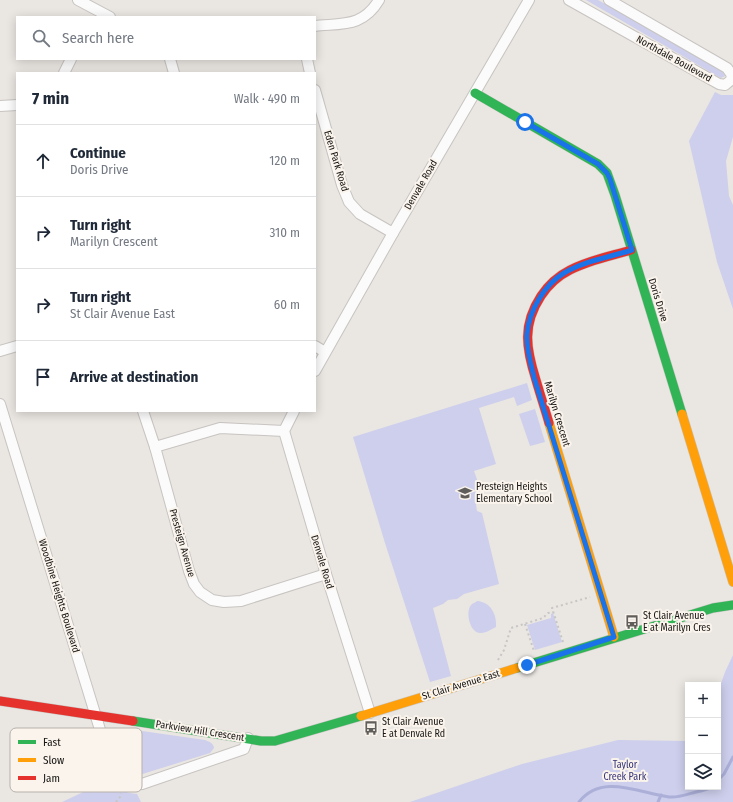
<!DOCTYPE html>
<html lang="en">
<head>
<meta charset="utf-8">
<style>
	body { margin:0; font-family:"Fira Sans Condensed",sans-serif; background:#f6f6f7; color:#1f2937 }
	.controls { position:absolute; right:12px; bottom:12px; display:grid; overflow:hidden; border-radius:0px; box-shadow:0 2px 10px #0003 }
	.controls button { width:36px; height:36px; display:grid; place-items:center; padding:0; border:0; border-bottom:1px solid #e0e1e3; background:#fff; color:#1f2937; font:20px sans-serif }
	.stop { position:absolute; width:12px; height:12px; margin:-9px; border:3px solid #1a73e8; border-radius:50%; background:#fff }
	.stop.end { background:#1a73e8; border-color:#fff; box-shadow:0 1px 4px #0008 }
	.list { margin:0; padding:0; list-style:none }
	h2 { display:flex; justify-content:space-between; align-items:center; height:52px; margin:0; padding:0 16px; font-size:17px }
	h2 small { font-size:13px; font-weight:400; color:#747a83 }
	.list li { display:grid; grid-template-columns:26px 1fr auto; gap:12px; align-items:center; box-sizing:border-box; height:72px; padding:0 16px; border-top:1px solid #e0e1e3 }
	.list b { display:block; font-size:15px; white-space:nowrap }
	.list p { margin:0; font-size:13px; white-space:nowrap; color:#747a83 }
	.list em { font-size:13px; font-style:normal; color:#747a83 }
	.icon { flex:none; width:22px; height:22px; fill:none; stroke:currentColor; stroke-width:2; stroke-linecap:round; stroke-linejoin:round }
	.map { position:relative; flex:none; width:733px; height:802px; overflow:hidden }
	.search { position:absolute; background:#fff; box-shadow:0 2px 10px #0003; left:16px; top:16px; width:300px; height:44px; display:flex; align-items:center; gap:10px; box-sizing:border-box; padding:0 14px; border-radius:0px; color:#747a83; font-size:15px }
	.panel { position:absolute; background:#fff; box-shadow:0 2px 10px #0003; left:16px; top:72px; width:300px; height:340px; border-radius:0px }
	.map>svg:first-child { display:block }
	.green { fill:#cdcfec }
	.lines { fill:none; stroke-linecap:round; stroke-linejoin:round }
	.stream { stroke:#acafd8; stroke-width:3 }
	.street-casing { stroke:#c7c4c1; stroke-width:12 }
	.fast-casing { stroke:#c7c4c1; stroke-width:10 }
	.slow-casing { stroke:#c7c4c1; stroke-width:10 }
	.jam-casing { stroke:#c7c4c1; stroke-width:10 }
	.path { stroke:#c7c6c5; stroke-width:2; stroke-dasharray:2 3; stroke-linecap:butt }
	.street { stroke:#fcfbfb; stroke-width:10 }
	.fast { stroke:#30b455; stroke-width:9 }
	.slow { stroke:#ff9f0a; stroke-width:9 }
	.jam { stroke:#e5322d; stroke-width:9 }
	.route { stroke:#1a73e8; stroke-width:5 }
	.labels { text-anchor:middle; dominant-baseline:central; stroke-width:4; stroke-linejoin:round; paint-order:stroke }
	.street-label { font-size:10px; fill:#161412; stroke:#faf4ec }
	.poi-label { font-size:10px; fill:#161412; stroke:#faf4ec; text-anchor:start }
	.park-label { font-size:10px; fill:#34337a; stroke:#faf4ec }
	.key { fill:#faf4ec; stroke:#b6b1ab; stroke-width:1 }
	.key-label { font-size:11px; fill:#161412 }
</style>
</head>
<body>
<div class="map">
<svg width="733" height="802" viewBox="0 0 733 802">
	<rect width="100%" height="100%" fill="#eae6e2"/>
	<!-- green -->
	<g class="green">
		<path d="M586,0H598L723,71L724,73L725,76L721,78L719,77Z"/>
		<path d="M715,92L721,95H733V137L726,161L729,196L733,205V309L717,262L689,141Z"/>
		<path d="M527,383L532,400L517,406L514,397L479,408L496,464L474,471L479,485L476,505L477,511L482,513L499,584L464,594L457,599L448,600L443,604L433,608L451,676L430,682L385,543L353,437Z"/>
		<path d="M535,409L545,442L530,446L519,414Z"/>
		<path d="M477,601C491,602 497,615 496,627C492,629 486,633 481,633C470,634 465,612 471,605C473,603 475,603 477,601Z"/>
		<path d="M553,613L562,642L535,650L527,625L551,618V614Z"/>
		<path d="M733,655V802H410L522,764L618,740L688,741V787H718V692L725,672Z"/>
		<path d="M121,728L205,740C210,742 213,743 214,748L210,753L136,776C131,777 125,777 122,772C118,768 110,741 112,736C113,731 117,729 121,728Z"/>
		<path d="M109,780C118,789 125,793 137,794L141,802H62Z"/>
	</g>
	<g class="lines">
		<!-- stream -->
		<g class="stream">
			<path d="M718,780L724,774L733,757"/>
			<path d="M579,802C602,773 639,793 669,797C678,798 688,794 696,792C701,791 707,790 711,787"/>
			<path d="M658,802L661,795"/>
		</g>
		<defs>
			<g id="street">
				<path d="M78,0L110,17"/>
				<path d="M569,0L719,84L725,85L731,80L732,75L727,68L609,0"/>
				<path d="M315,26C343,23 363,27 379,0"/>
				<path d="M170,59L174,73"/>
				<path d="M307,59L310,73"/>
				<path d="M64,73L71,59"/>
				<path d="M315,90L342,185L349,202L360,214L393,233"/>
				<path d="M0,106L17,105"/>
				<path d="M315,346L325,352"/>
				<path d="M0,351L17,346"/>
				<path d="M315,371L393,233L529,0"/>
				<path d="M0,404L113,772C120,785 128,786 142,784L244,749L248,738"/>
				<path d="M143,411L155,447L189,571L194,584L200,592L212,600L224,602L241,601L326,574"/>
				<path d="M294,411L284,431L326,574L370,713"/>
				<path d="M155,447L220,428L284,431"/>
			</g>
			<g id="fast">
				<path d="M475,93L598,164L607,173L615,195L682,414"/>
				<path d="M517,668L713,608L733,605"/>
				<path d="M133,721L261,741H275L361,716"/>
			</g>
			<g id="slow">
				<path d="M682,414L733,582"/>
				<path d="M549,423L614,637"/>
				<path d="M361,716L517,668"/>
			</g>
			<g id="jam">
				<path d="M549,423C545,409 540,394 536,380C526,348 522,325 541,296C549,284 558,276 570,270C589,260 611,256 631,250"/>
				<path d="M0,701L133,721"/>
			</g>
		</defs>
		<!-- street casing -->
		<use href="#street" class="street-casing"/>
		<!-- fast casing -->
		<use href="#fast" class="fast-casing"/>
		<!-- slow casing -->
		<use href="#slow" class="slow-casing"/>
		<!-- jam casing -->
		<use href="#jam" class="jam-casing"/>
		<!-- path -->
		<g class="path">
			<path d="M525,624L534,651"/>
			<path d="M563,642L552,608L590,597"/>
			<path d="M498,660L504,650L511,628L543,618L548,613L553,612"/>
			<path d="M116,802L120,797L121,793"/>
		</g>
		<!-- street -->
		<use href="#street" class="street"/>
		<!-- fast -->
		<use href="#fast" class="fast"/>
		<!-- slow -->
		<use href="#slow" class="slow"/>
		<!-- jam -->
		<use href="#jam" class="jam"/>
	</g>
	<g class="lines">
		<!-- route -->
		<path class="route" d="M525,122L598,164L607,173L610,179L632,250C610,257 584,261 564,273C544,285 529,311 527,334C526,349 531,363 534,377L614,637L527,665"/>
	</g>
	<!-- icons -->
	<defs>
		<symbol id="school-bare" viewBox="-9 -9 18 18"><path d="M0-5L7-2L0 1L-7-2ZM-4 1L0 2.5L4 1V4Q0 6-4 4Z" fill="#605e5b" stroke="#faf4ec" stroke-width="2.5" paint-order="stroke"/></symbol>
		<symbol id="bus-bare" viewBox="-9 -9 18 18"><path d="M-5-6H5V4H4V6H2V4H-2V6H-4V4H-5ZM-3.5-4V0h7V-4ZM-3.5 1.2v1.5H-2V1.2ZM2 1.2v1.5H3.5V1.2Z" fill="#605e5b" stroke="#faf4ec" stroke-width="2.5" paint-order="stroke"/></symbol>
	</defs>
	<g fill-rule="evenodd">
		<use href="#school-bare" x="455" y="483" width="20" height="20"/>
		<use href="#bus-bare" x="622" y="612" width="20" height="20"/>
		<use href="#bus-bare" x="361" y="718" width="20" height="20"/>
	</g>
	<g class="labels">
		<!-- street labels -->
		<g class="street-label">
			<text transform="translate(674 59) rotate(29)">Northdale Boulevard</text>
			<text transform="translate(336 161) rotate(73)">Eden Park Road</text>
			<text transform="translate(421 185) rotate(-60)">Denvale Road</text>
			<text transform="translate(658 300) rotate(73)">Doris Drive</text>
			<text transform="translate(557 414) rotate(73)">Marilyn Crescent</text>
			<text transform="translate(182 543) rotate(74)">Presteign Avenue</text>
			<text transform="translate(322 562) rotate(73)">Denvale Road</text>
			<text transform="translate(59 596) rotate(73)">Woodbine Heights Boulevard</text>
			<text transform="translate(461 685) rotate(-17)">St Clair Avenue East</text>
			<text transform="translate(200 731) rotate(9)">Parkview Hill Crescent</text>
		</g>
		<!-- poi labels -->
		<g class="poi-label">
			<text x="476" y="487">Presteign Heights<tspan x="476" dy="12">Elementary School</tspan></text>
			<text x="643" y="616">St Clair Avenue<tspan x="643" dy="12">E at Marilyn Cres</tspan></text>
			<text x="382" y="722">St Clair Avenue<tspan x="382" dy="12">E at Denvale Rd</tspan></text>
		</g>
		<!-- park labels -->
		<g class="park-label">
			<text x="625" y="765">Taylor<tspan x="625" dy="12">Creek Park</tspan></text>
		</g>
	</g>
	<!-- legend -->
	<rect x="10" y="728" width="132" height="64" rx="6" class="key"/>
	<rect x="18" y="740" width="18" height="4" fill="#30b455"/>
	<rect x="18" y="758" width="18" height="4" fill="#ff9f0a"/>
	<rect x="18" y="776" width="18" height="4" fill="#e5322d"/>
	<g class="key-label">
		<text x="43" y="746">Fast</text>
		<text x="43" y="764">Slow</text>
		<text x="43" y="782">Jam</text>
	</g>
</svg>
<div class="controls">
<button>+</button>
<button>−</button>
<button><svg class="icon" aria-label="layers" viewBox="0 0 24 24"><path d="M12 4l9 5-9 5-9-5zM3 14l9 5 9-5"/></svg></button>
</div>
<div class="stop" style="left:525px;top:122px"></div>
<div class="stop end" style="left:527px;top:665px"></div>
<div class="search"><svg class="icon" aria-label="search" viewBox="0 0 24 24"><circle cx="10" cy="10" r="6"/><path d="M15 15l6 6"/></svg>Search here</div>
<section class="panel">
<h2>7 min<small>Walk · 490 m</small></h2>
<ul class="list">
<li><svg class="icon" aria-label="ahead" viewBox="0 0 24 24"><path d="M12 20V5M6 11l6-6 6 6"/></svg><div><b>Continue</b><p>Doris Drive</p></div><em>120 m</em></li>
<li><svg class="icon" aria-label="right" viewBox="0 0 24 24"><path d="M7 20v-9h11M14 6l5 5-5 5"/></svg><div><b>Turn right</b><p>Marilyn Crescent</p></div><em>310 m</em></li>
<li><svg class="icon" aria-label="right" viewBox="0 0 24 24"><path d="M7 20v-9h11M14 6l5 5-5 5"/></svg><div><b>Turn right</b><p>St Clair Avenue East</p></div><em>60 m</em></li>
<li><svg class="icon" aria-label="arrive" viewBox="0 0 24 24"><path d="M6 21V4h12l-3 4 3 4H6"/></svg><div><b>Arrive at destination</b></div></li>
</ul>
</section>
</div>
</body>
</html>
